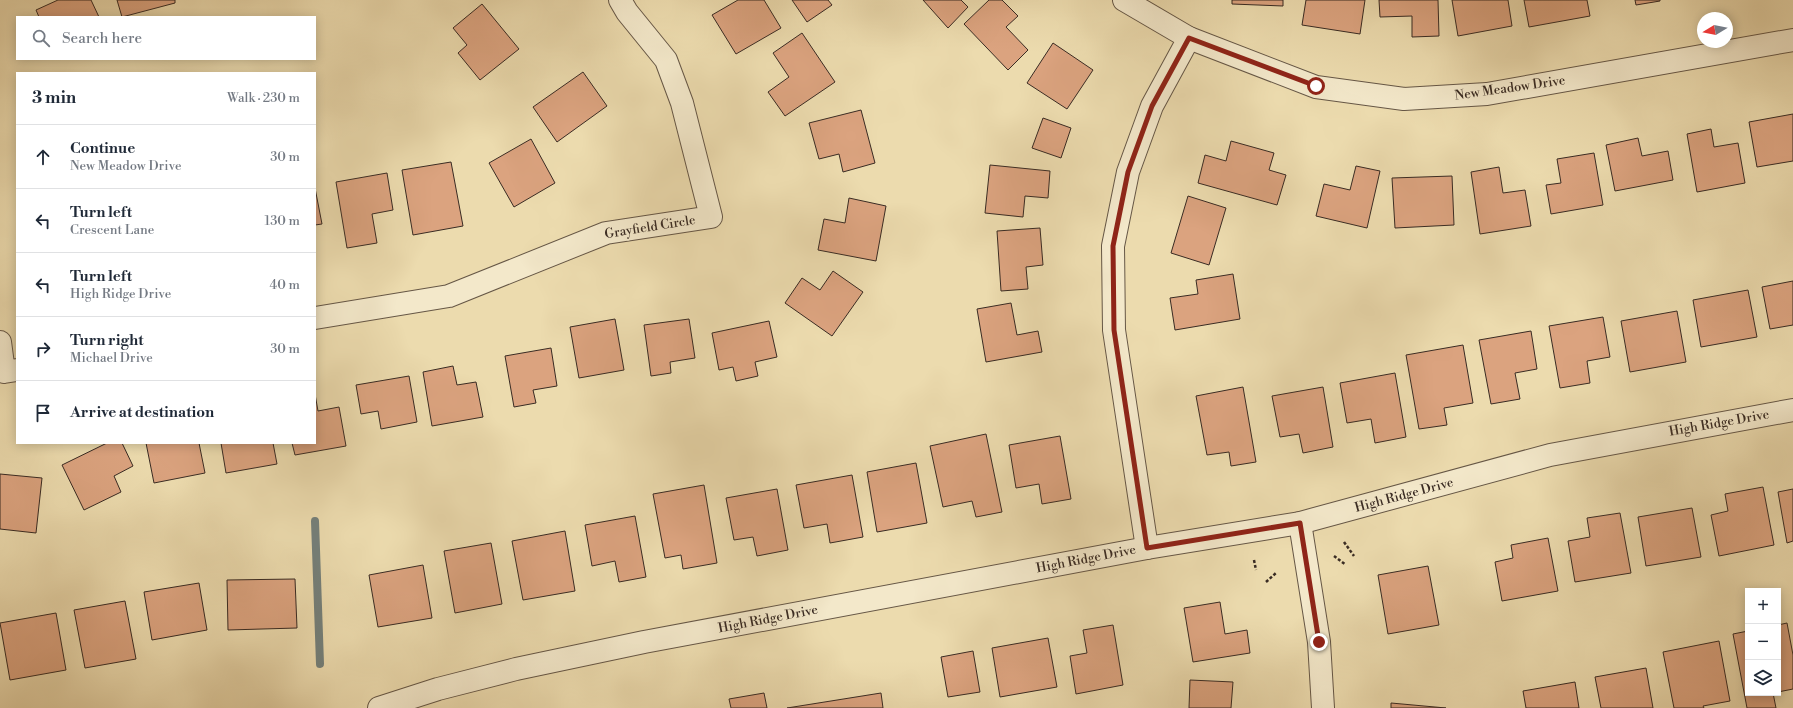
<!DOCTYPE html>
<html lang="en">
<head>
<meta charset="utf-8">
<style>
	body { margin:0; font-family:"Libre Bodoni",serif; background:#f2f2f3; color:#1f2937 }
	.controls { position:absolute; right:12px; bottom:12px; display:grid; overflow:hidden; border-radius:0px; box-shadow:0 2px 10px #0003 }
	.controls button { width:36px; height:36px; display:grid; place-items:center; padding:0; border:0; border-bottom:1px solid #e0e1e3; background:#fff; color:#1f2937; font:20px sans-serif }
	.compass { position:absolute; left:1697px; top:12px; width:36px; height:36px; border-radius:50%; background:#fff; box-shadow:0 2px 10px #0003; rotate:260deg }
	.stop { position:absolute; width:12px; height:12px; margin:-9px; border:3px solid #8f2418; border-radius:50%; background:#fff }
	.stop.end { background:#8f2418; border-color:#fff; box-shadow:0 1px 4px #0008 }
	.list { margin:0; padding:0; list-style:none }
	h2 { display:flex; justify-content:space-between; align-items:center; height:52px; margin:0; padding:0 16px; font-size:17px }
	h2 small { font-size:13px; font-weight:400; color:#747a83 }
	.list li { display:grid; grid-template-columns:26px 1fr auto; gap:12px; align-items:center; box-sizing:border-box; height:64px; padding:0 16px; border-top:1px solid #e0e1e3 }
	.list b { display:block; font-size:15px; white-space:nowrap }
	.list p { margin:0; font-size:13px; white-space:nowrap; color:#747a83 }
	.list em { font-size:13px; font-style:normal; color:#747a83 }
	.icon { flex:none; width:22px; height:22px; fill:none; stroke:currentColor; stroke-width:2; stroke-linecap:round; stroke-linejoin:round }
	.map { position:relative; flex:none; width:1793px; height:708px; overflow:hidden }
	.search { position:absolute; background:#fff; box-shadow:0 2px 10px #0003; left:16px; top:16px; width:300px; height:44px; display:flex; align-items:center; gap:10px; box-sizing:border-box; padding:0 14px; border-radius:0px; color:#747a83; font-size:15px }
	.panel { position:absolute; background:#fff; box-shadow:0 2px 10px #0003; left:16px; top:72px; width:300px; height:372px; border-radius:0px }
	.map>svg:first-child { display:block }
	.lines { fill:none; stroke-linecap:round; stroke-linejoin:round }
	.stream { stroke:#74807b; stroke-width:8 }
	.building { fill:#dba37f; stroke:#392b23 }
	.minor-casing { stroke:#665746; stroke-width:24 }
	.path { stroke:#392b23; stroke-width:2.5; stroke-dasharray:3 2; stroke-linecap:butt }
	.minor { stroke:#f3e8ca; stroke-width:22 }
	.route { stroke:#8f2418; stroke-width:5 }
	.labels { text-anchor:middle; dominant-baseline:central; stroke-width:3.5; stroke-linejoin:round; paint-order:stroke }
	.street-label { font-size:13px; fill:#392b23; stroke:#f3e8ca }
</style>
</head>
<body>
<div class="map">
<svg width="1793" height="708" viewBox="0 0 1793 708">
	<rect width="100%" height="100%" fill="#ecdbae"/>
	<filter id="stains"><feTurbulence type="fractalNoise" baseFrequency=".005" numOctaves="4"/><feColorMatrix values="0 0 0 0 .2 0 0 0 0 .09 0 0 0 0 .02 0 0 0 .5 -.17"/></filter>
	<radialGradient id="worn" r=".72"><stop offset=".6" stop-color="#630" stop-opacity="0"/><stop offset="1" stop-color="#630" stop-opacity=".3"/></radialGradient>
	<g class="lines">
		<!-- stream -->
		<path class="stream" d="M315,521L320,664"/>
	</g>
	<!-- building -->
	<g class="building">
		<path d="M58,0H91L99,17H39L36,10Z"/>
		<path d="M117,0H175V3L122,17Z"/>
		<path d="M738,0H764L781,28L736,54L712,15Z"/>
		<path d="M792,0H828L832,5L807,22Z"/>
		<path d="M923,0H961L968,7L948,28Z"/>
		<path d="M989,0H1002L1018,16L1006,27L1028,50L1008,70L964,24Z"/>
		<path d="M1232,0H1283V6L1232,4Z"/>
		<path d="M1306,0H1365L1360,34L1302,25Z"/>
		<path d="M1379,0H1438L1439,36L1412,37V16L1380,17Z"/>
		<path d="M1452,0H1508L1512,26L1458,36Z"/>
		<path d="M1524,0H1587L1590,16L1529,27Z"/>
		<path d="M1635,0H1660V1L1636,5Z"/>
		<path d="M482,4L519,49L480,80L458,53L467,45L453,28Z"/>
		<path d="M802,33L835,82L785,116L768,92L789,77L773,53Z"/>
		<path d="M1053,43L1093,70L1067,109L1027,83Z"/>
		<path d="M583,72L607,106L557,142L533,107Z"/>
		<path d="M861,110L875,163L843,172L839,154L819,159L809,123Z"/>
		<path d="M1793,114V161L1757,167L1749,122Z"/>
		<path d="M1043,118L1071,128L1061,158L1032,148Z"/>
		<path d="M1711,129L1714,147L1738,143L1745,183L1697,192L1687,134Z"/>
		<path d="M1638,138L1642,156L1668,151L1673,180L1615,191L1606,145Z"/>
		<path d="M531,139L555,183L514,207L489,163Z"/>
		<path d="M1231,141L1274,153L1269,170L1286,175L1277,205L1198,183L1205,155L1226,161Z"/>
		<path d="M1594,153L1603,205L1551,214L1546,185L1561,183L1557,159Z"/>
		<path d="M451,162L463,226L413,235L402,170Z"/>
		<path d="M990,165L1050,171L1048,198L1025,196L1023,217L985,213Z"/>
		<path d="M1356,166L1380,171L1367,228L1316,216L1324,184L1350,190Z"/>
		<path d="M1499,167L1503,193L1525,190L1531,226L1480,234L1471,172Z"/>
		<path d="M387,173L393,210L372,214L377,243L347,248L336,182Z"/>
		<path d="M1452,176L1454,225L1395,228L1392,178Z"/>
		<path d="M315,188L322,224L315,225Z"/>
		<path d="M1188,196L1226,208L1209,265L1171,253Z"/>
		<path d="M849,198L886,206L876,261L818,250L824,219L845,223Z"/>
		<path d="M1040,228L1043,265L1026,267L1028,289L1001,291L997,231Z"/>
		<path d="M833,271L863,292L832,336L785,303L802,278L820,290Z"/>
		<path d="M1233,274L1240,319L1175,330L1170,298L1198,294L1196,280Z"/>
		<path d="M1793,281V325L1770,329L1762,287Z"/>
		<path d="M1748,290L1757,337L1701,347L1693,300Z"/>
		<path d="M1011,303L1017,335L1038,331L1042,352L986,362L977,309Z"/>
		<path d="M1677,311L1686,362L1630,372L1621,321Z"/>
		<path d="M1603,317L1610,357L1587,361L1590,383L1560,388L1549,326Z"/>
		<path d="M615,319L624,370L579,378L570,327Z"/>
		<path d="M689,319L695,358L670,362L671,373L651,376L644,325Z"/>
		<path d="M769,321L777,357L755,362L758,376L736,381L733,367L719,370L712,333Z"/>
		<path d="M1531,331L1537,369L1515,373L1520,399L1491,404L1479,340Z"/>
		<path d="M1463,345L1473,403L1444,408L1447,425L1419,429L1406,355Z"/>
		<path d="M551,348L557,386L533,390L536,403L514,407L505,356Z"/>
		<path d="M453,366L457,385L476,382L483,417L432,426L423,372Z"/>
		<path d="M1395,373L1406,437L1375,443L1371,419L1347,423L1340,383Z"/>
		<path d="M409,376L417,422L381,429L378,411L361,414L356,385Z"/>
		<path d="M1243,387L1256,462L1231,466L1229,452L1207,455L1196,396Z"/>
		<path d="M1323,387L1333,447L1303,453L1299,434L1280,437L1272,396Z"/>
		<path d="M315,394L318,411L339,407L346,446L295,455L292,443H315Z"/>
		<path d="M986,434L1002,512L976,517L972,501L943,507L930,446Z"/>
		<path d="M1060,436L1071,499L1042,504L1039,484L1016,488L1009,445Z"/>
		<path d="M107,443H122L133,466L114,476L121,492L84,510L62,465Z"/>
		<path d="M146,443H199L205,473L154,483Z"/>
		<path d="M221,443H273L277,464L226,473Z"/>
		<path d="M916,463L927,523L877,532L867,472Z"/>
		<path d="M0,474L42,478L36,533L0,529Z"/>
		<path d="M852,475L863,537L830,543L827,524L804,528L796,485Z"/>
		<path d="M704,485L717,563L683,569L681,555L665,558L653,494Z"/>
		<path d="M1763,487L1774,545L1719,556L1711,515L1728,511L1725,494Z"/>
		<path d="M777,489L788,550L757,556L753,537L734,540L726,498Z"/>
		<path d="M1793,489V541L1787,543L1778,492Z"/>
		<path d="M1692,508L1701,557L1646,566L1638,517Z"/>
		<path d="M1620,513L1631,573L1575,582L1568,541L1590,537L1587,518Z"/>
		<path d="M635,516L646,577L619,582L615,561L592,566L585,525Z"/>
		<path d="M565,531L575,591L523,600L512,541Z"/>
		<path d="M1548,538L1558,591L1502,601L1495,562L1513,558L1511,545Z"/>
		<path d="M491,543L502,604L455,613L444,551Z"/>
		<path d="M423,565L432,618L378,627L369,575Z"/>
		<path d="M1428,566L1439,625L1388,634L1378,575Z"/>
		<path d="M295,579L297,628L228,630L227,580Z"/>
		<path d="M199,583L207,630L152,640L144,592Z"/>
		<path d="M125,601L136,659L85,668L74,610Z"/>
		<path d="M1220,602L1225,634L1247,630L1250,653L1193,662L1184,608Z"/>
		<path d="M56,613L66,670L10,680L0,623Z"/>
		<path d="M1787,623L1793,655V689L1778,692V625Z"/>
		<path d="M1113,625L1123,685L1076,694L1070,656L1087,653L1083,630Z"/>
		<path d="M1748,631V693H1775H1773L1776,708H1747L1733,634Z"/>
		<path d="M1048,638L1057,687L1000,697L992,648Z"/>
		<path d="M1719,641L1730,701L1703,706L1704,708H1674L1663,652Z"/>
		<path d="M973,651L980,692L948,697L941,657Z"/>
		<path d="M1646,668L1653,708H1601L1595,677Z"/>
		<path d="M1190,680L1233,682L1231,708H1189Z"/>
		<path d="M1575,682L1579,708H1526L1523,691Z"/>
		<path d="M764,693L767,708H731L729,699Z"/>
		<path d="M881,693L883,708H787Z"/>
		<path d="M1391,703L1446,708H1391Z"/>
	</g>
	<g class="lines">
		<defs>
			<g id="minor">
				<path d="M1124,0L1189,38L1316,87L1404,99L1487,94L1793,40"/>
				<path d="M315,318L449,296L606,233L711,217L682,103L666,60L627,12L620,0"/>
				<path d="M0,342L4,372L17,370"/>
				<path d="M1300,523L1319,642L1323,708"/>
				<path d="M1147,548L1114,330L1113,246L1128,172L1152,106L1189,38"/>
				<path d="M379,708L438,689L516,669L644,642L1147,548L1300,523L1550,455L1793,410"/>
			</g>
		</defs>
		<!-- minor casing -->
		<use href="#minor" class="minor-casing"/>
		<!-- path -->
		<g class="path">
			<path d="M1344,542L1354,556"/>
			<path d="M1334,556L1346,565"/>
			<path d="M1254,560L1256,570"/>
			<path d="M1266,582L1276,573"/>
		</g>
		<!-- minor -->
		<use href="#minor" class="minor"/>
	</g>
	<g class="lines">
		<!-- route -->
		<path class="route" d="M1316,86L1189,38L1152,106L1128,172L1113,246L1114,330L1147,548L1300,523L1319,642"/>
	</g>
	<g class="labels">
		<!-- street labels -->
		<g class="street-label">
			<text transform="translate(1510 88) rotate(-8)">New Meadow Drive</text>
			<text transform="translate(650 227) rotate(-9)">Grayfield Circle</text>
			<text transform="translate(1719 423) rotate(-10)">High Ridge Drive</text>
			<text transform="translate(1404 495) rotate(-15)">High Ridge Drive</text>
			<text transform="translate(1086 559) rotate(-11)">High Ridge Drive</text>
			<text transform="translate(768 619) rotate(-11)">High Ridge Drive</text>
		</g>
	</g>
	<rect width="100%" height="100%" filter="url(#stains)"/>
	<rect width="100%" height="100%" fill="url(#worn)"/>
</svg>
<div class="controls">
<button>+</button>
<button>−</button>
<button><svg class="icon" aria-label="layers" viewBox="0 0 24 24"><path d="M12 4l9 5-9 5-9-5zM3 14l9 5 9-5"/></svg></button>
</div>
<svg class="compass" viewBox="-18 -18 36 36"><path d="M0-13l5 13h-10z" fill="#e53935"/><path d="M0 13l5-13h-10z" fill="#747a83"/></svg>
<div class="stop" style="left:1316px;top:86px"></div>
<div class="stop end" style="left:1319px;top:642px"></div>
<div class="search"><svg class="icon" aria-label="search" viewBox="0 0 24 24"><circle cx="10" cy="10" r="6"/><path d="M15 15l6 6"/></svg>Search here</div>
<section class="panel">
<h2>3 min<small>Walk · 230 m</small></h2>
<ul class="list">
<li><svg class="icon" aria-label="ahead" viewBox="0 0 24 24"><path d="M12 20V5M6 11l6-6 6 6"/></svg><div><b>Continue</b><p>New Meadow Drive</p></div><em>30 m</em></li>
<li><svg class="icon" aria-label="left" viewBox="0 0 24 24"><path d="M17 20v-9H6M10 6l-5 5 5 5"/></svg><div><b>Turn left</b><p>Crescent Lane</p></div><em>130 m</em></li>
<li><svg class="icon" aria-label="left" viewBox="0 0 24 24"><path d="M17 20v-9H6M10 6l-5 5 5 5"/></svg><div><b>Turn left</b><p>High Ridge Drive</p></div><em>40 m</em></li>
<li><svg class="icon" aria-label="right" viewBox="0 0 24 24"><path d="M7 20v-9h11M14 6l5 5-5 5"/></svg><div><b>Turn right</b><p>Michael Drive</p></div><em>30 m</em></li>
<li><svg class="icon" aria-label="arrive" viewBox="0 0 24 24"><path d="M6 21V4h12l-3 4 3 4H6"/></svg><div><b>Arrive at destination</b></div></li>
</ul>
</section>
</div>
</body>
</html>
